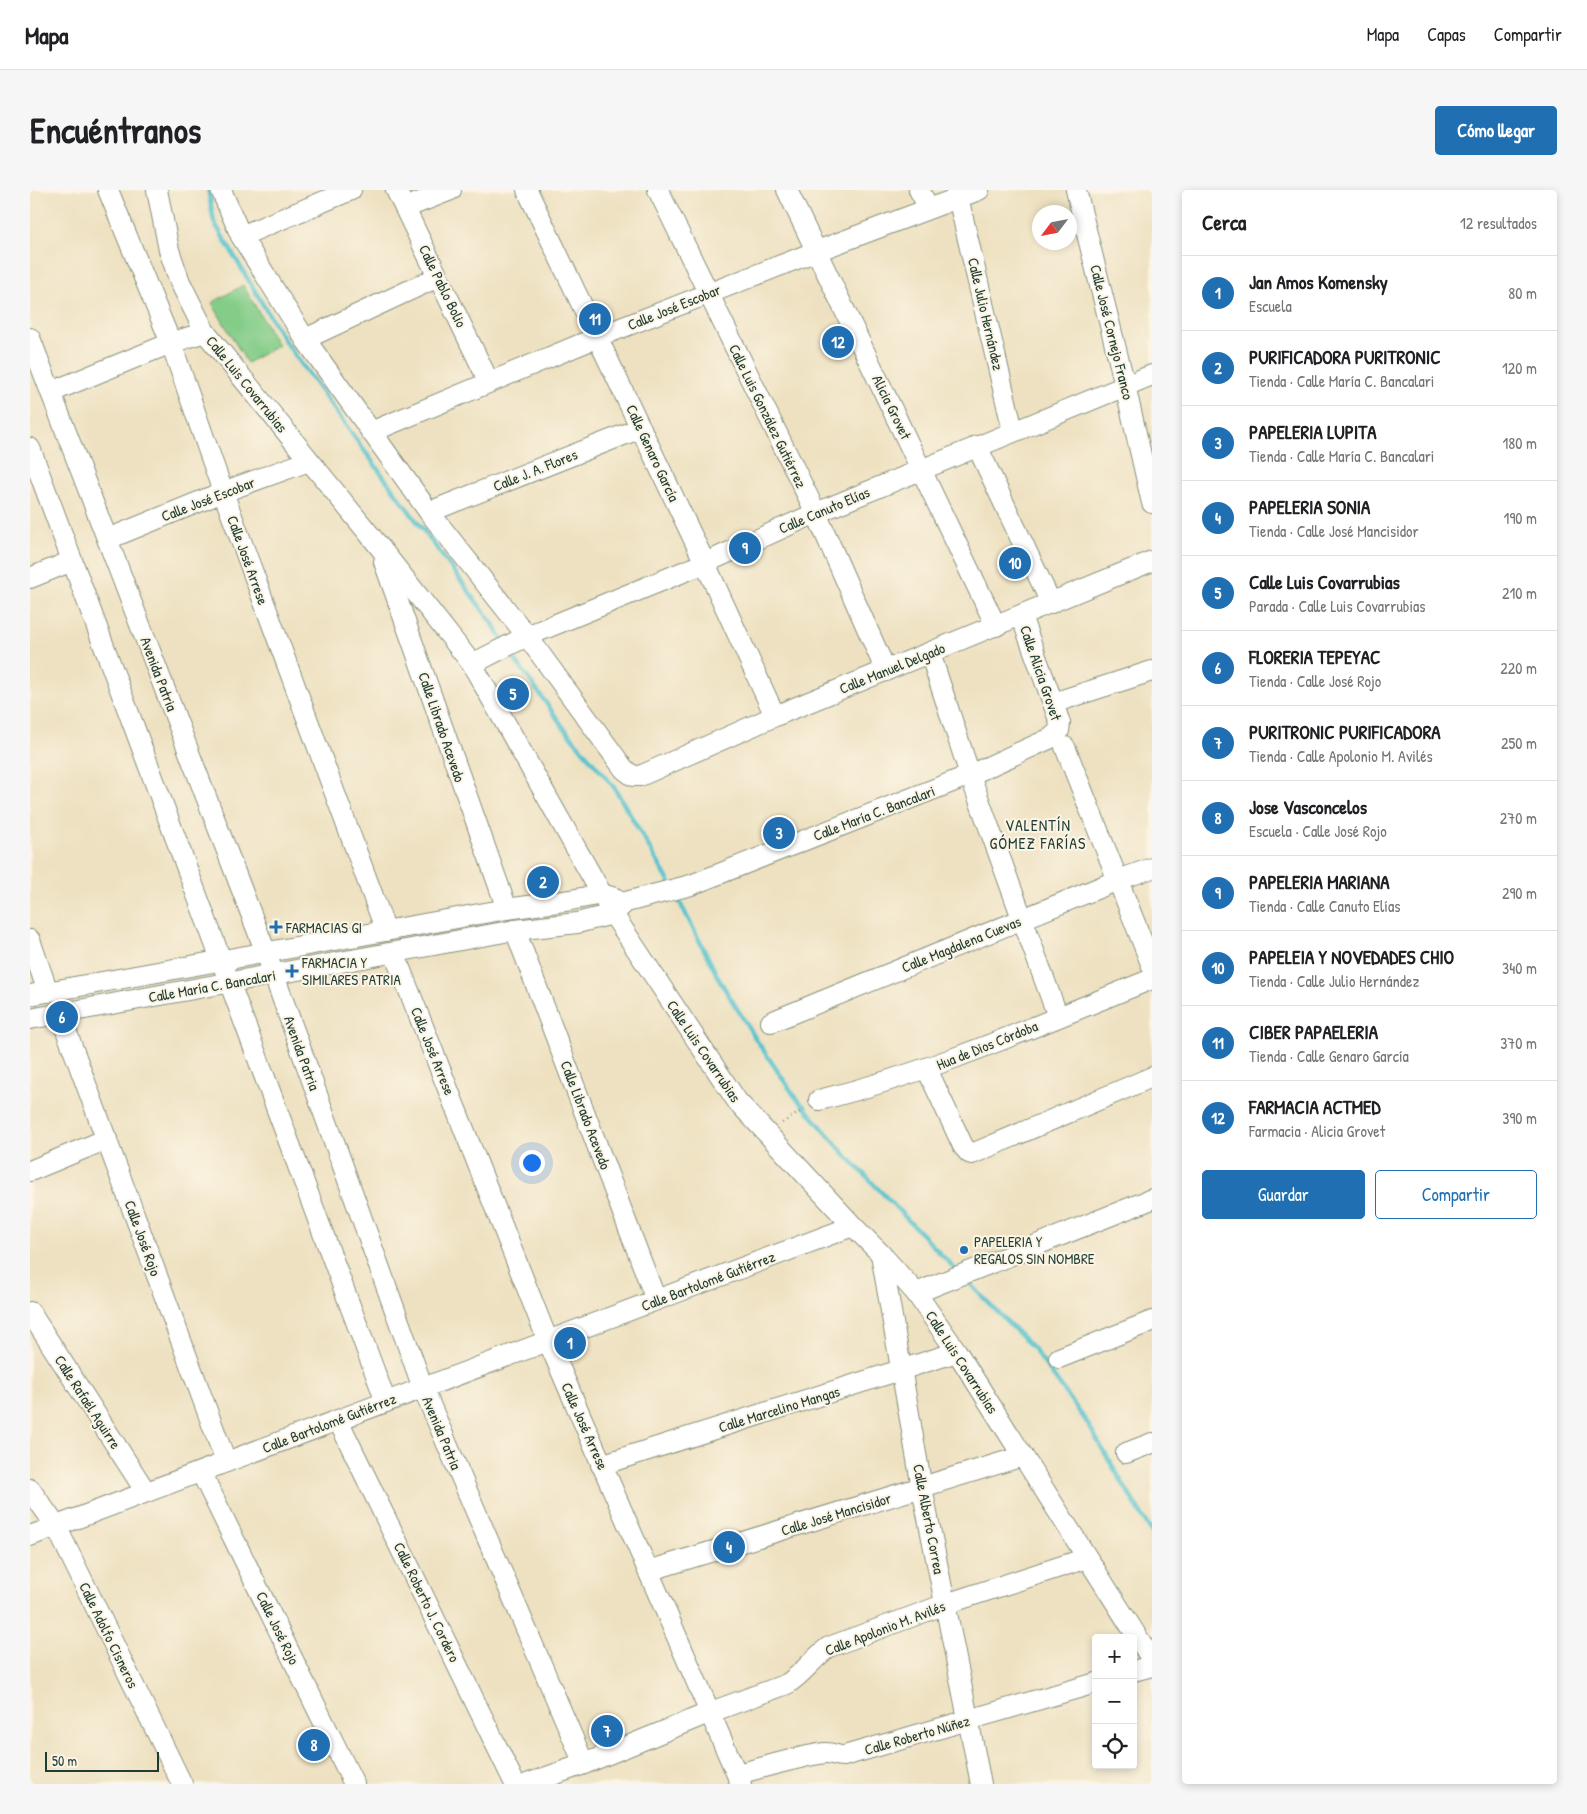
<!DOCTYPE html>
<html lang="es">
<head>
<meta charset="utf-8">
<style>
	body { margin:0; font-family:"Patrick Hand",sans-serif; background:#f6f6f6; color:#202124 }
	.controls { position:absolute; right:15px; bottom:15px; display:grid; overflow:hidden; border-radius:5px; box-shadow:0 2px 8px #0003 }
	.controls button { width:45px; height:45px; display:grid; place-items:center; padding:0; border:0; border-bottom:1px solid #e0e0e0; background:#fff; color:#202124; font:25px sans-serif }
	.compass { position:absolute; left:1002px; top:15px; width:45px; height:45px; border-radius:50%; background:#fff; box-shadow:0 2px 8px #0003; rotate:238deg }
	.scale { position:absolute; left:15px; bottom:12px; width:114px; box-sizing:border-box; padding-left:5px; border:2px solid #1f3d34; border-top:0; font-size:14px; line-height:18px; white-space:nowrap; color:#1f3d34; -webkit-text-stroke:4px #fcf5e5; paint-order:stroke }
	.you { position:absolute; left:501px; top:972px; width:18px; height:18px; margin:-12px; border:4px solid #fff; border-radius:50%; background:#1a73e8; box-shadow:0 0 0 8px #1a73e833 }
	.badge { display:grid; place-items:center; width:32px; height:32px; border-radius:50%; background:#1f6fb2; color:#fff; font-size:16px; font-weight:700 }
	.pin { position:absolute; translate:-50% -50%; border:2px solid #fff; box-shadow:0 1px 5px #0006 }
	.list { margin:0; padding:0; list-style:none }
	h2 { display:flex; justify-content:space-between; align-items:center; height:65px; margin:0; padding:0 20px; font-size:21px }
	h2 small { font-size:16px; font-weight:400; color:#757577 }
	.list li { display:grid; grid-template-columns:32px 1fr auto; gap:15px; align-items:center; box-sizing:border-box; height:75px; padding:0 20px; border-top:1px solid #e0e0e0 }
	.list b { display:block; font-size:19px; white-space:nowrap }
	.list p { margin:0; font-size:16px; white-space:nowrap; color:#757577 }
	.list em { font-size:16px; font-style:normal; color:#757577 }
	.actions { display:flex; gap:10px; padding:15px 20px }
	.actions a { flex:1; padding:11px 0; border:1px solid #1f6fb2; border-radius:5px; text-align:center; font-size:18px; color:#1f6fb2 }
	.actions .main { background:#1f6fb2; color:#fff }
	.icon { flex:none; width:28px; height:28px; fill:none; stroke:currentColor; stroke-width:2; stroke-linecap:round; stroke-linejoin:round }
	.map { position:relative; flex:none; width:1122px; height:1594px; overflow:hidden; border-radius:5px }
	header { display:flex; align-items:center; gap:30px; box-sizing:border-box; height:70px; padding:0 25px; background:#fff; border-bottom:1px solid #e0e0e0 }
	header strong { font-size:24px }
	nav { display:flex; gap:28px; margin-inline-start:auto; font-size:18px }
	.intro { display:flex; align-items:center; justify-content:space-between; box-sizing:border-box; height:120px; padding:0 30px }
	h1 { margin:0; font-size:35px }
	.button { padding:12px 22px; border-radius:5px; background:#1f6fb2; color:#fff; font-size:18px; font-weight:700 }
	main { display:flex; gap:30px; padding:0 30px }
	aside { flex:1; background:#fff; border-radius:5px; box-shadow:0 2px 8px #0003 }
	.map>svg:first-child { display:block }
	.green { fill:#84cd89; stroke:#52855e }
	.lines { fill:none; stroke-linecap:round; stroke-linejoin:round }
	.stream { stroke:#56c3ce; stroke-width:4.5 }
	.minor-casing { stroke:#868f7a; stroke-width:22 }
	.path { stroke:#868f7a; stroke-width:2.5; stroke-dasharray:1 4; stroke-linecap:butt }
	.minor { stroke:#fff; stroke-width:20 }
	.poi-dot { fill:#1f6fb2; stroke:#fcf5e5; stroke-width:2 }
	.labels { text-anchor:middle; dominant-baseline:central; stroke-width:4; stroke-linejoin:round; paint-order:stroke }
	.street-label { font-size:15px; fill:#1f3d34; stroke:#fcf5e5 }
	.poi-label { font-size:15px; fill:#1f3d34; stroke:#fcf5e5; text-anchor:start }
	.neighbourhood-label { font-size:16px; letter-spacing:1px; fill:#1f3d34; stroke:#fcf5e5 }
</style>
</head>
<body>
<header>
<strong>Mapa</strong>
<nav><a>Mapa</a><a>Capas</a><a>Compartir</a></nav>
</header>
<div class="intro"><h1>Encuéntranos</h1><a class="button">Cómo llegar</a></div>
<main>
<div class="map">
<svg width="1122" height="1594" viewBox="0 0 1122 1594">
	<rect width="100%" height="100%" fill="#fcf5e5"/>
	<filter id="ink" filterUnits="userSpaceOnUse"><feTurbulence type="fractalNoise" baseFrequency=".02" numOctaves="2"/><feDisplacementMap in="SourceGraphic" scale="10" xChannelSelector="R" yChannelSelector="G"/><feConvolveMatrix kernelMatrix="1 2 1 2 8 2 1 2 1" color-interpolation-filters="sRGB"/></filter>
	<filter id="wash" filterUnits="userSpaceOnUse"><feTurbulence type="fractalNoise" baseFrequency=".0096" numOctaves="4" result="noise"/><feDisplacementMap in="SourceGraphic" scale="20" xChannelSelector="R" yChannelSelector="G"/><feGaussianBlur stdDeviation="1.12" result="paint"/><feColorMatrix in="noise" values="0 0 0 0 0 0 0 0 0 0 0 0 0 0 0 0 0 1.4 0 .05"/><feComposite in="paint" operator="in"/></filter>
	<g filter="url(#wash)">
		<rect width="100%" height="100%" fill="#eee1c1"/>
		<!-- green -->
		<path class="green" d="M213,95L248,155L217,173L182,113Z"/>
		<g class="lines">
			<!-- stream -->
			<g class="stream">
				<path d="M178,0L184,32L254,150L325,248L463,434L473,451"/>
				<path d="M478,460L534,538L584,597L641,695"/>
				<path d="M646,705L690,791L727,851L764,905L812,961L927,1081"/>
				<path d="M936,1090L1003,1158L1056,1231L1122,1343"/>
			</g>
		</g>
	</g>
	<g filter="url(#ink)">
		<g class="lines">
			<defs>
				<g id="minor">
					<path d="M78,0L141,153L193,302L356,741"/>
					<path d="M127,0L139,60L150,92L175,142L348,355L442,474L583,724L707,911L823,1036L851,1064L886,1103L927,1162L1122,1470"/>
					<path d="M191,0L211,46L275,149L399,322L497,446L594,579L603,586H610L745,526L1122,371"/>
					<path d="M366,0L459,192"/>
					<path d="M497,0L675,373L745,526"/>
					<path d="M628,0L786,323L856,481"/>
					<path d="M757,0L966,436"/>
					<path d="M889,0L899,18"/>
					<path d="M1046,0L1095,195L1122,313"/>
					<path d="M928,7L983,241"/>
					<path d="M375,18L421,0"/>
					<path d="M211,46L321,0"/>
					<path d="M0,148L236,763L393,1198L554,1574"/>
					<path d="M275,149L408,87"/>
					<path d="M21,202L141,153L175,142"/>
					<path d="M341,242L568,147L787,61L949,0"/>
					<path d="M947,256L1021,413"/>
					<path d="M0,258L356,1212"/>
					<path d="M399,322L611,238"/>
					<path d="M78,349L193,302L279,271"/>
					<path d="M354,372L477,719"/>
					<path d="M0,388L42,371"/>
					<path d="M900,463L940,585L1028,827"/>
					<path d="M442,474L497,446L675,373L786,323L1122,185"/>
					<path d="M1023,513L1122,481"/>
					<path d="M1035,557L1122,776"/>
					<path d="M485,740L626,1110"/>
					<path d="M0,750L18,802"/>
					<path d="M364,763L518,1151L711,1594"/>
					<path d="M0,805L477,719L541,710L572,704L585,708"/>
					<path d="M30,824L196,1272"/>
					<path d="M0,829L485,740L547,733L583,724L596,712L661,695L940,585L1021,548L1029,541L1030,533L1023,513L991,426"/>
					<path d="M741,832L1088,690L1122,678"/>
					<path d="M897,879L933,956L939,963L942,964L1122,887"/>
					<path d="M789,910C904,882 1012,833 1122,789"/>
					<path d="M0,981L77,949"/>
					<path d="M851,1064L892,1298L951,1594"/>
					<path d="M886,1103L1122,1009"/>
					<path d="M0,1122L116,1302"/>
					<path d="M1029,1168L1122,1131"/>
					<path d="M308,1230L485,1594"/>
					<path d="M1096,1263L1122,1253"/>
					<path d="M571,1275L927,1162"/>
					<path d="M171,1282L324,1594"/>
					<path d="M0,1299L26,1336L152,1594"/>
					<path d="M0,1346L823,1036"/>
					<path d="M618,1381L993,1266"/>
					<path d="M1103,1481L1122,1476"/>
					<path d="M707,1584C736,1577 766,1567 795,1563C802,1562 807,1567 814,1566L1066,1493"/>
					<path d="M497,1594L554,1574L681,1522L757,1494C773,1484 783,1468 799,1457L916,1414L1057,1368"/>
				</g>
			</defs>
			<!-- minor casing -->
			<use href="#minor" class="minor-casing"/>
			<!-- path -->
			<path class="path" d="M752,933L775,919"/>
			<!-- minor -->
			<use href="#minor" class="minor"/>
		</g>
	</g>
	<!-- markers -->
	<g class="poi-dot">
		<path d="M243.5 729.5h5v5h5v5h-5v5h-5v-5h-5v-5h5z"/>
		<path d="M259.5 773.5h5v5h5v5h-5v5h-5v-5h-5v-5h5z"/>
		<circle cx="934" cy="1060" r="5"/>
	</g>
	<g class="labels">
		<!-- street labels -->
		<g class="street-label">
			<text transform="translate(413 96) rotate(64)">Calle Pablo Bolio</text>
			<text transform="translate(644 117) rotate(-22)">Calle José Escobar</text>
			<text transform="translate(956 124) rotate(77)">Calle Julio Hernández</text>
			<text transform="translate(1082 142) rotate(76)">Calle José Cornejo Franco</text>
			<text transform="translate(217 194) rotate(51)">Calle Luis Covarrubias</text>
			<text transform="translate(862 217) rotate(64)">Alicia Grovet</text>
			<text transform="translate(738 226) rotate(64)">Calle Luis González Gutiérrez</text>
			<text transform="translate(623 263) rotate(65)">Calle Genaro García</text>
			<text transform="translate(505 280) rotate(-22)">Calle J. A. Flores</text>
			<text transform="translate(178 309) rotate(-21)">Calle José Escobar</text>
			<text transform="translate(794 320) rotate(-23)">Calle Canuto Elías</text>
			<text transform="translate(218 370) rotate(70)">Calle José Arrese</text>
			<text transform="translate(862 478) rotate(-22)">Calle Manuel Delgado</text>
			<text transform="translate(1011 483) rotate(71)">Calle Alicia Grovet</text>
			<text transform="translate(129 484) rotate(69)">Avenida Patria</text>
			<text transform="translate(412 537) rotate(71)">Calle Librado Acevedo</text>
			<text transform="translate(844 623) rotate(-21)">Calle María C. Bancalari</text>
			<text transform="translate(931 754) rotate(-22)">Calle Magdalena Cuevas</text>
			<text transform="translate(182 796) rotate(-10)">Calle María C. Bancalari</text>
			<text transform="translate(957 855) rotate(-22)">Hua de Dios Córdoba</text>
			<text transform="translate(403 861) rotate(68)">Calle José Arrese</text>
			<text transform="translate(674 861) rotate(56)">Calle Luis Covarrubias</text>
			<text transform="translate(272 863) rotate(70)">Avenida Patria</text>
			<text transform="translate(556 925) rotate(69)">Calle Librado Acevedo</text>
			<text transform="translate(113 1048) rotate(70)">Calle José Rojo</text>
			<text transform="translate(678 1091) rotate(-21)">Calle Bartolomé Gutiérrez</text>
			<text transform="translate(932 1172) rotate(57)">Calle Luis Covarrubias</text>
			<text transform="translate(58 1212) rotate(57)">Calle Rafaél Aguirre</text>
			<text transform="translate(749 1219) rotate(-17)">Calle Marcelino Mangas</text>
			<text transform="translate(299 1233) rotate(-21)">Calle Bartolomé Gutiérrez</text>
			<text transform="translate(555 1236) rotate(66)">Calle José Arrese</text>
			<text transform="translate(412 1243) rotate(67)">Avenida Patria</text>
			<text transform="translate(806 1324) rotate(-17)">Calle José Mancisidor</text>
			<text transform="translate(899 1329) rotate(79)">Calle Alberto Correa</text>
			<text transform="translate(397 1412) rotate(64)">Calle Roberto J. Cordero</text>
			<text transform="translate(248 1438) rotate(64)">Calle José Rojo</text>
			<text transform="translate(855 1438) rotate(-21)">Calle Apolonio M. Avilés</text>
			<text transform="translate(79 1445) rotate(64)">Calle Adolfo Cisneros</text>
			<text transform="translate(887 1545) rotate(-16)">Calle Roberto Núñez</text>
		</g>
		<!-- poi labels -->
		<g class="poi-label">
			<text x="256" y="737">FARMACIAS GI</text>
			<text x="272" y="772">FARMACIA Y<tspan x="272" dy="17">SIMILARES PATRIA</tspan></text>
			<text x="944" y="1051">PAPELERIA Y<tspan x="944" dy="17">REGALOS SIN NOMBRE</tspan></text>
		</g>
		<!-- neighbourhood labels -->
		<g class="neighbourhood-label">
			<text x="1008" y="635">VALENTÍN<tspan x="1008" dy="18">GÓMEZ FARÍAS</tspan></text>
		</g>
	</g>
</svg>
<div class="controls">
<button>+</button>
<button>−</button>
<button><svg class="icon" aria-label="locate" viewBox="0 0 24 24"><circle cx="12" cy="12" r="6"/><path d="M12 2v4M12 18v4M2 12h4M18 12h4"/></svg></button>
</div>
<svg class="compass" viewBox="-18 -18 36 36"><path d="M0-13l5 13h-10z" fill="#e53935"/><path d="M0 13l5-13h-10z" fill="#757577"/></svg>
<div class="scale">50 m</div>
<div class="you"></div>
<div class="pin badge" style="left:540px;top:1153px">1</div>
<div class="pin badge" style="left:513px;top:692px">2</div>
<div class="pin badge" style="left:749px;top:643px">3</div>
<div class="pin badge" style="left:699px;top:1357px">4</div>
<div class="pin badge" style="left:483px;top:504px">5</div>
<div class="pin badge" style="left:32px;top:827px">6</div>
<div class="pin badge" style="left:577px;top:1541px">7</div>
<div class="pin badge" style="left:284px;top:1555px">8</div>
<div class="pin badge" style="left:715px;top:358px">9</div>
<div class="pin badge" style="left:985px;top:373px">10</div>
<div class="pin badge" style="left:565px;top:129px">11</div>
<div class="pin badge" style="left:808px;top:152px">12</div>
</div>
<aside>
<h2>Cerca<small>12 resultados</small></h2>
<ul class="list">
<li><span class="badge">1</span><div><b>Jan Amos Komensky</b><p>Escuela</p></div><em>80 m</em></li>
<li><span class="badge">2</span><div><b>PURIFICADORA PURITRONIC</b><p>Tienda · Calle María C. Bancalari</p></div><em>120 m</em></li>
<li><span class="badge">3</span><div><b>PAPELERIA LUPITA</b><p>Tienda · Calle María C. Bancalari</p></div><em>180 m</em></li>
<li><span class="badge">4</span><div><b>PAPELERIA SONIA</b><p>Tienda · Calle José Mancisidor</p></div><em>190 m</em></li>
<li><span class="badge">5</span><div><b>Calle Luis Covarrubias</b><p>Parada · Calle Luis Covarrubias</p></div><em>210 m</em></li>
<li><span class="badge">6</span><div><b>FLORERIA TEPEYAC</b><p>Tienda · Calle José Rojo</p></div><em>220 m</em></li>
<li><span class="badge">7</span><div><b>PURITRONIC PURIFICADORA</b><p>Tienda · Calle Apolonio M. Avilés</p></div><em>250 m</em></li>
<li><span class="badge">8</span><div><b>Jose Vasconcelos</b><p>Escuela · Calle José Rojo</p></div><em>270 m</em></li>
<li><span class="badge">9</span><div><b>PAPELERIA MARIANA</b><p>Tienda · Calle Canuto Elías</p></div><em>290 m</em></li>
<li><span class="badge">10</span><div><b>PAPELEIA Y NOVEDADES CHIO</b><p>Tienda · Calle Julio Hernández</p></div><em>340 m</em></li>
<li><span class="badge">11</span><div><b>CIBER PAPAELERIA</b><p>Tienda · Calle Genaro García</p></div><em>370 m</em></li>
<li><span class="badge">12</span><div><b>FARMACIA ACTMED</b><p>Farmacia · Alicia Grovet</p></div><em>390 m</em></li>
</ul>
<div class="actions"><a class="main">Guardar</a><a>Compartir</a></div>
</aside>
</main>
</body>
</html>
